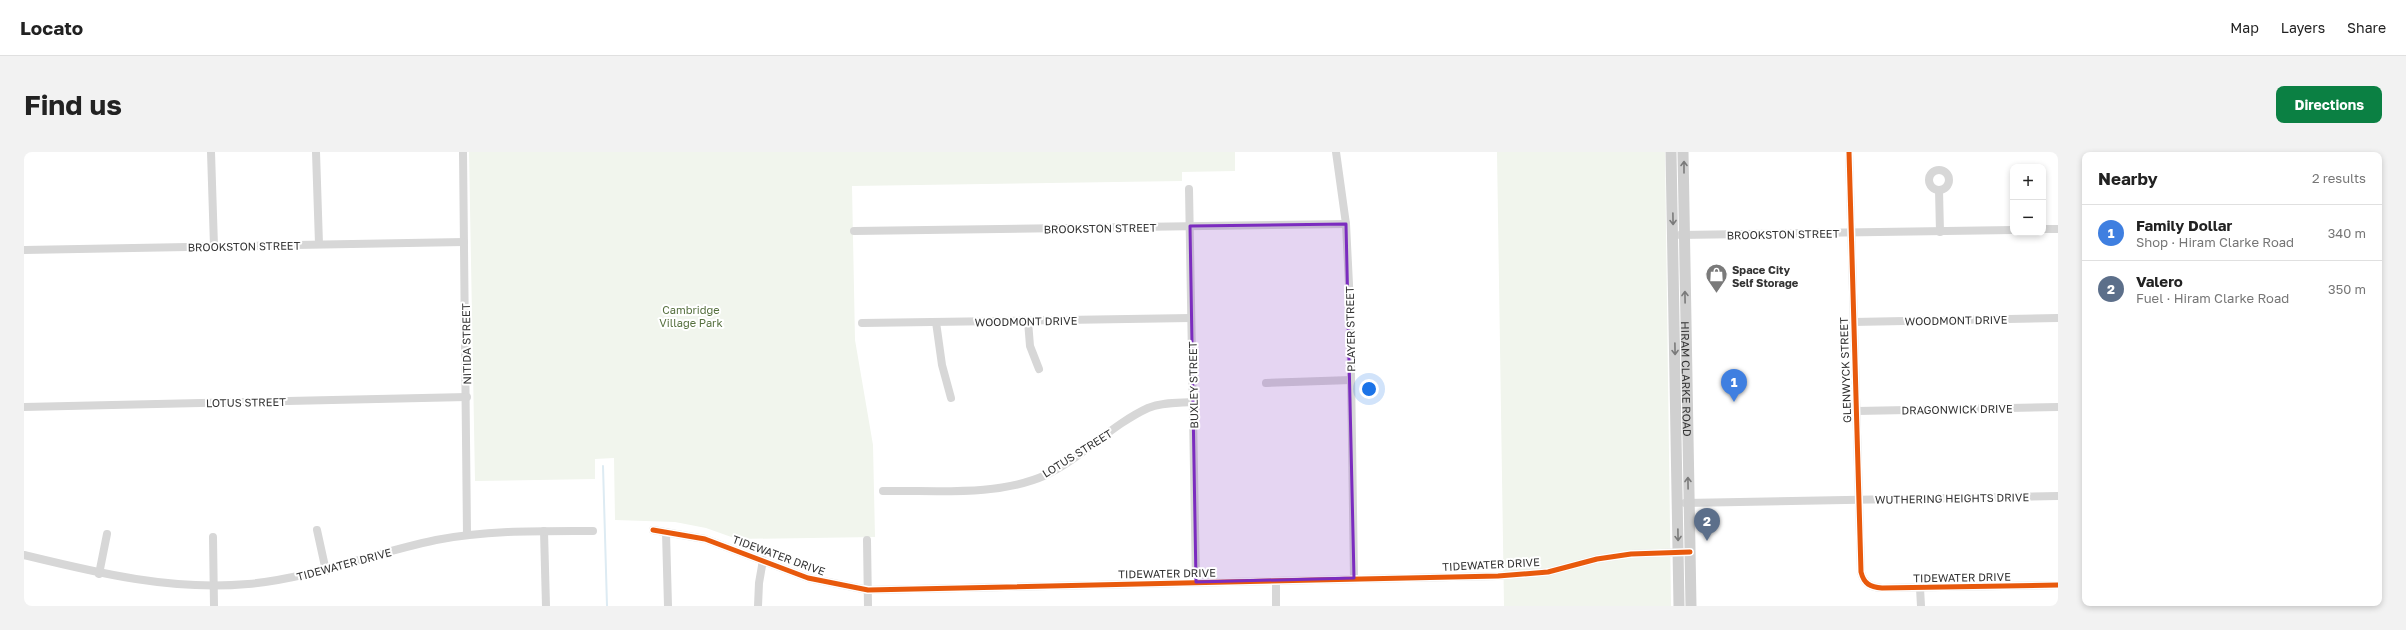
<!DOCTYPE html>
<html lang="en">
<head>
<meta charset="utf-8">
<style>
	body { margin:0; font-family:"Golos Text",sans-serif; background:#f2f2f2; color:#222 }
	.controls { position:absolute; right:12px; top:12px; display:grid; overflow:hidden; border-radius:8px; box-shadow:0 2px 6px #0003 }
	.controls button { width:36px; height:36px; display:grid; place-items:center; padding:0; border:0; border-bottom:1px solid #e0e0e0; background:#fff; color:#222; font:20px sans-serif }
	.you { position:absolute; left:1345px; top:237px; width:14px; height:14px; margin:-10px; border:3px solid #fff; border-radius:50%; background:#1a73e8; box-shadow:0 0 0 6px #1a73e833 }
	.badge { display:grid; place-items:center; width:26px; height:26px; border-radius:50%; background:#0b8043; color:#fff; font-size:13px; font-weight:700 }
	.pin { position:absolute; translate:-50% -33px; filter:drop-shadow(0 1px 2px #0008) }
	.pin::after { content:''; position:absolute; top:21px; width:14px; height:12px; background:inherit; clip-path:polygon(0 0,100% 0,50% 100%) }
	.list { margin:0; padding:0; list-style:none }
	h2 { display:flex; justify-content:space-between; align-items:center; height:52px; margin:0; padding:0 16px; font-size:17px }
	h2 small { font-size:13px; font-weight:400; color:#767676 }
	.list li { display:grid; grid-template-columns:26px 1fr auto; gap:12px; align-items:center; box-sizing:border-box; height:56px; padding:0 16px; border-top:1px solid #e0e0e0 }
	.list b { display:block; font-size:15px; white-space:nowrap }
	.list p { margin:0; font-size:13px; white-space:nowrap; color:#767676 }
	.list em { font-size:13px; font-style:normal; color:#767676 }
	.map { position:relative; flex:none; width:2034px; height:454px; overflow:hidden; border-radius:8px }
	header { display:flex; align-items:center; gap:24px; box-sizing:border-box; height:56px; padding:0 20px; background:#fff; border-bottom:1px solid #e0e0e0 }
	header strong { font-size:19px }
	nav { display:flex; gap:22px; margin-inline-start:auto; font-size:14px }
	.intro { display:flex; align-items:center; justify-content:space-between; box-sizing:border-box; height:96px; padding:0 24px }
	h1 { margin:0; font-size:28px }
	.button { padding:10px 18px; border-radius:8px; background:#0b8043; color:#fff; font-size:14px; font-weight:700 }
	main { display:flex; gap:24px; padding:0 24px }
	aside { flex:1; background:#fff; border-radius:8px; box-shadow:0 2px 6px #0003 }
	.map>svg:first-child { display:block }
	.green { fill:#f1f5ed }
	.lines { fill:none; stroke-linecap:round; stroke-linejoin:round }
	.stream { stroke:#ddebf3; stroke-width:2 }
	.minor { stroke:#d7d7d7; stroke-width:8 }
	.secondary { stroke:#d0d0d0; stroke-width:11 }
	.cycleway-casing { stroke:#fff; stroke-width:8 }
	.cycleway { stroke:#e8590c; stroke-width:5 }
	.oneway { stroke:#7a7a7a }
	.marked { fill:#7b2cbf; fill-opacity:0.2; stroke:#7b2cbf; stroke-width:3; stroke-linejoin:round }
	.labels { text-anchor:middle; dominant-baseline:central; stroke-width:4; stroke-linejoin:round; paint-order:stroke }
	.street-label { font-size:11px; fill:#333; stroke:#fff }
	.poi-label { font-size:11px; font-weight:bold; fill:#333; stroke:#fff; text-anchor:start }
	.park-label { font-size:11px; fill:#56703f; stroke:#fff }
</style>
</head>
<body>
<header>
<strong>Locato</strong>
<nav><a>Map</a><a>Layers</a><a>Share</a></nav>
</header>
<div class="intro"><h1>Find us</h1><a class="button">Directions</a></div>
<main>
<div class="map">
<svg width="2034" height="454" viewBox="0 0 2034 454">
	<rect width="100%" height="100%" fill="#fff"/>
	<!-- green -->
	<g class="green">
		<path d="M445,0H1211V19L1158,20V29L828,34L831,188L849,293L851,385L713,387L682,376L651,370L591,368L590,306L571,307V327L451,329Z"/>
		<path d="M1473,0H1641L1647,454H1480Z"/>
	</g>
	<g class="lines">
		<!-- stream -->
		<path class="stream" d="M579,314L583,454"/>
		<!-- minor -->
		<g class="minor">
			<path d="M187,0L190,94"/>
			<path d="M292,0L295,92"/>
			<path d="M439,0L443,383"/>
			<path d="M1312,0L1322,72L1326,153L1330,426"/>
			<path d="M1825,0L1837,420C1840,432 1846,435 1858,436L2034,433"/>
			<circle cx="1915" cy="28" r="10"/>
			<path d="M1165,37L1172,430"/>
			<path d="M1915,38L1916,80"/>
			<path d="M2019,77H2034"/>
			<path d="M830,79L1322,72"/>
			<path d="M1656,83L1989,78"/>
			<path d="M0,98L440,90"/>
			<path d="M1004,169L1006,194L1015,217"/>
			<path d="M912,170L918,213L927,246"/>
			<path d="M1829,170L2034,166"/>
			<path d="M838,171L1167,166"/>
			<path d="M1242,231L1327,228"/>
			<path d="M0,255L443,245"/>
			<path d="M1833,259L2034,255"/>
			<path d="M859,339C911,338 973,345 1022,323C1058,306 1087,273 1124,256C1138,250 1154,251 1169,250"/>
			<path d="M1661,351L2034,344"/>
			<path d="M293,378L302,419"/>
			<path d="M629,378L681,387L784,426L844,438L1474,424L1524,420L1573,407L1607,402L1666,400"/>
			<path d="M520,379L522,454"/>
			<path d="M642,380L644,454"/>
			<path d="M189,385L190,454"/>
			<path d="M843,388L844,454"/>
			<path d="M0,403C74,421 147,439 224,432C289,426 349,401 412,388C463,378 517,379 569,379"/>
			<path d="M75,422L83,382"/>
			<path d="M1252,429V454"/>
			<path d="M1896,436L1897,454"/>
			<path d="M734,454L735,431L739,408"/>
		</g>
		<!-- secondary -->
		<g class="secondary">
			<path d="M1647,0L1655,454"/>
			<path id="s1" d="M1659,0L1667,454"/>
		</g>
		<defs>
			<g id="cycleway">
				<path d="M1825,0L1837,420C1840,432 1846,435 1858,436L2034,433"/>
				<path d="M629,378L681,387L784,426L844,438L1474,424L1524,420L1573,407L1607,402L1666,400"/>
			</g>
		</defs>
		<!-- cycleway casing -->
		<use href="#cycleway" class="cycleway-casing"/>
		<!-- cycleway -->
		<use href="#cycleway" class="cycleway"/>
	</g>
	<!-- one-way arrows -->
	<defs><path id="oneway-shaft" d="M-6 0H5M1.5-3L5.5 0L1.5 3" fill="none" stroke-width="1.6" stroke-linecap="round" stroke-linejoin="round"/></defs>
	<g class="oneway">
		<use href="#oneway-shaft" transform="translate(1660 15) rotate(-90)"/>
		<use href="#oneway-shaft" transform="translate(1649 67) rotate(89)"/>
		<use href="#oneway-shaft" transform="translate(1661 145) rotate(-91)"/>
		<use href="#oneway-shaft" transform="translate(1651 197) rotate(89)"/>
		<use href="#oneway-shaft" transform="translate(1664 331) rotate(-91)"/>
		<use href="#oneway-shaft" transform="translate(1654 383) rotate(89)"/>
	</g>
	<!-- marked area -->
	<path class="marked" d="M1322,72L1330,426L1172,430L1166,74Z"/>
	<!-- icons -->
	<defs>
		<symbol id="shop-pin" viewBox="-11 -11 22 30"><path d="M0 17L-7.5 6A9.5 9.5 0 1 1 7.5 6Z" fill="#7a7a7a" stroke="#fff"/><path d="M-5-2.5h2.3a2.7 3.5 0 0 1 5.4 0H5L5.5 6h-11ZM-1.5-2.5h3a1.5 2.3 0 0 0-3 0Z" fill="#fff"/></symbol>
	</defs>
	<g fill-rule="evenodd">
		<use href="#shop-pin" x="1680" y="110" width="25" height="34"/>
	</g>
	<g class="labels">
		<!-- street labels -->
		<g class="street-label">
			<text transform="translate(1076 76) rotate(-1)">BROOKSTON STREET</text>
			<text transform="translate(1759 82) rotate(-1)">BROOKSTON STREET</text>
			<text transform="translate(220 94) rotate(-1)">BROOKSTON STREET</text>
			<text transform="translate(1932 168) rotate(-1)">WOODMONT DRIVE</text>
			<text transform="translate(1002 169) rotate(-1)">WOODMONT DRIVE</text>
			<text transform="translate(1326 177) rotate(-91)">PLAYER STREET</text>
			<text transform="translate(442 192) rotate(-91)">NITIDA STREET</text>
			<text transform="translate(1821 218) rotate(-92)">GLENWYCK STREET</text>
			<text stroke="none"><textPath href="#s1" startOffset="227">HIRAM CLARKE ROAD</textPath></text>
			<text transform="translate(1169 233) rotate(-91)">BUXLEY STREET</text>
			<text transform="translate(222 250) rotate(-1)">LOTUS STREET</text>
			<text transform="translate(1933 257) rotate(-1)">DRAGONWICK DRIVE</text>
			<text transform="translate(1053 301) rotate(-32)">LOTUS STREET</text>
			<text transform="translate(1928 346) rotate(-1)">WUTHERING HEIGHTS DRIVE</text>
			<text transform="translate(755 403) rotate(20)">TIDEWATER DRIVE</text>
			<text transform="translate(320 412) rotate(-15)">TIDEWATER DRIVE</text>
			<text transform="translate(1467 412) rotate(-3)">TIDEWATER DRIVE</text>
			<text transform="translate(1143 421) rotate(-1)">TIDEWATER DRIVE</text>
			<text transform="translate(1938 425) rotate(-1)">TIDEWATER DRIVE</text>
		</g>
		<!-- poi labels -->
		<g class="poi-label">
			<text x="1708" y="117">Space City<tspan x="1708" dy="13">Self Storage</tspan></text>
		</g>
		<!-- park labels -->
		<g class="park-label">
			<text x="667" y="157">Cambridge<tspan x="667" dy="13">Village Park</tspan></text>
		</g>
	</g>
</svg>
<div class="controls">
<button>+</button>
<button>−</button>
</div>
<div class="you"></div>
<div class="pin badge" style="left:1710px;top:250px;background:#3f7fe0">1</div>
<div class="pin badge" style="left:1683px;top:389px;background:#5c6f8a">2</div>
</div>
<aside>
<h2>Nearby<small>2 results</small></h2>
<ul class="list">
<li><span class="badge" style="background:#3f7fe0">1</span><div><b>Family Dollar</b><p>Shop · Hiram Clarke Road</p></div><em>340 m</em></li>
<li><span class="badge" style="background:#5c6f8a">2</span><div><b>Valero</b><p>Fuel · Hiram Clarke Road</p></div><em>350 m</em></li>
</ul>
</aside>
</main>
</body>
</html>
